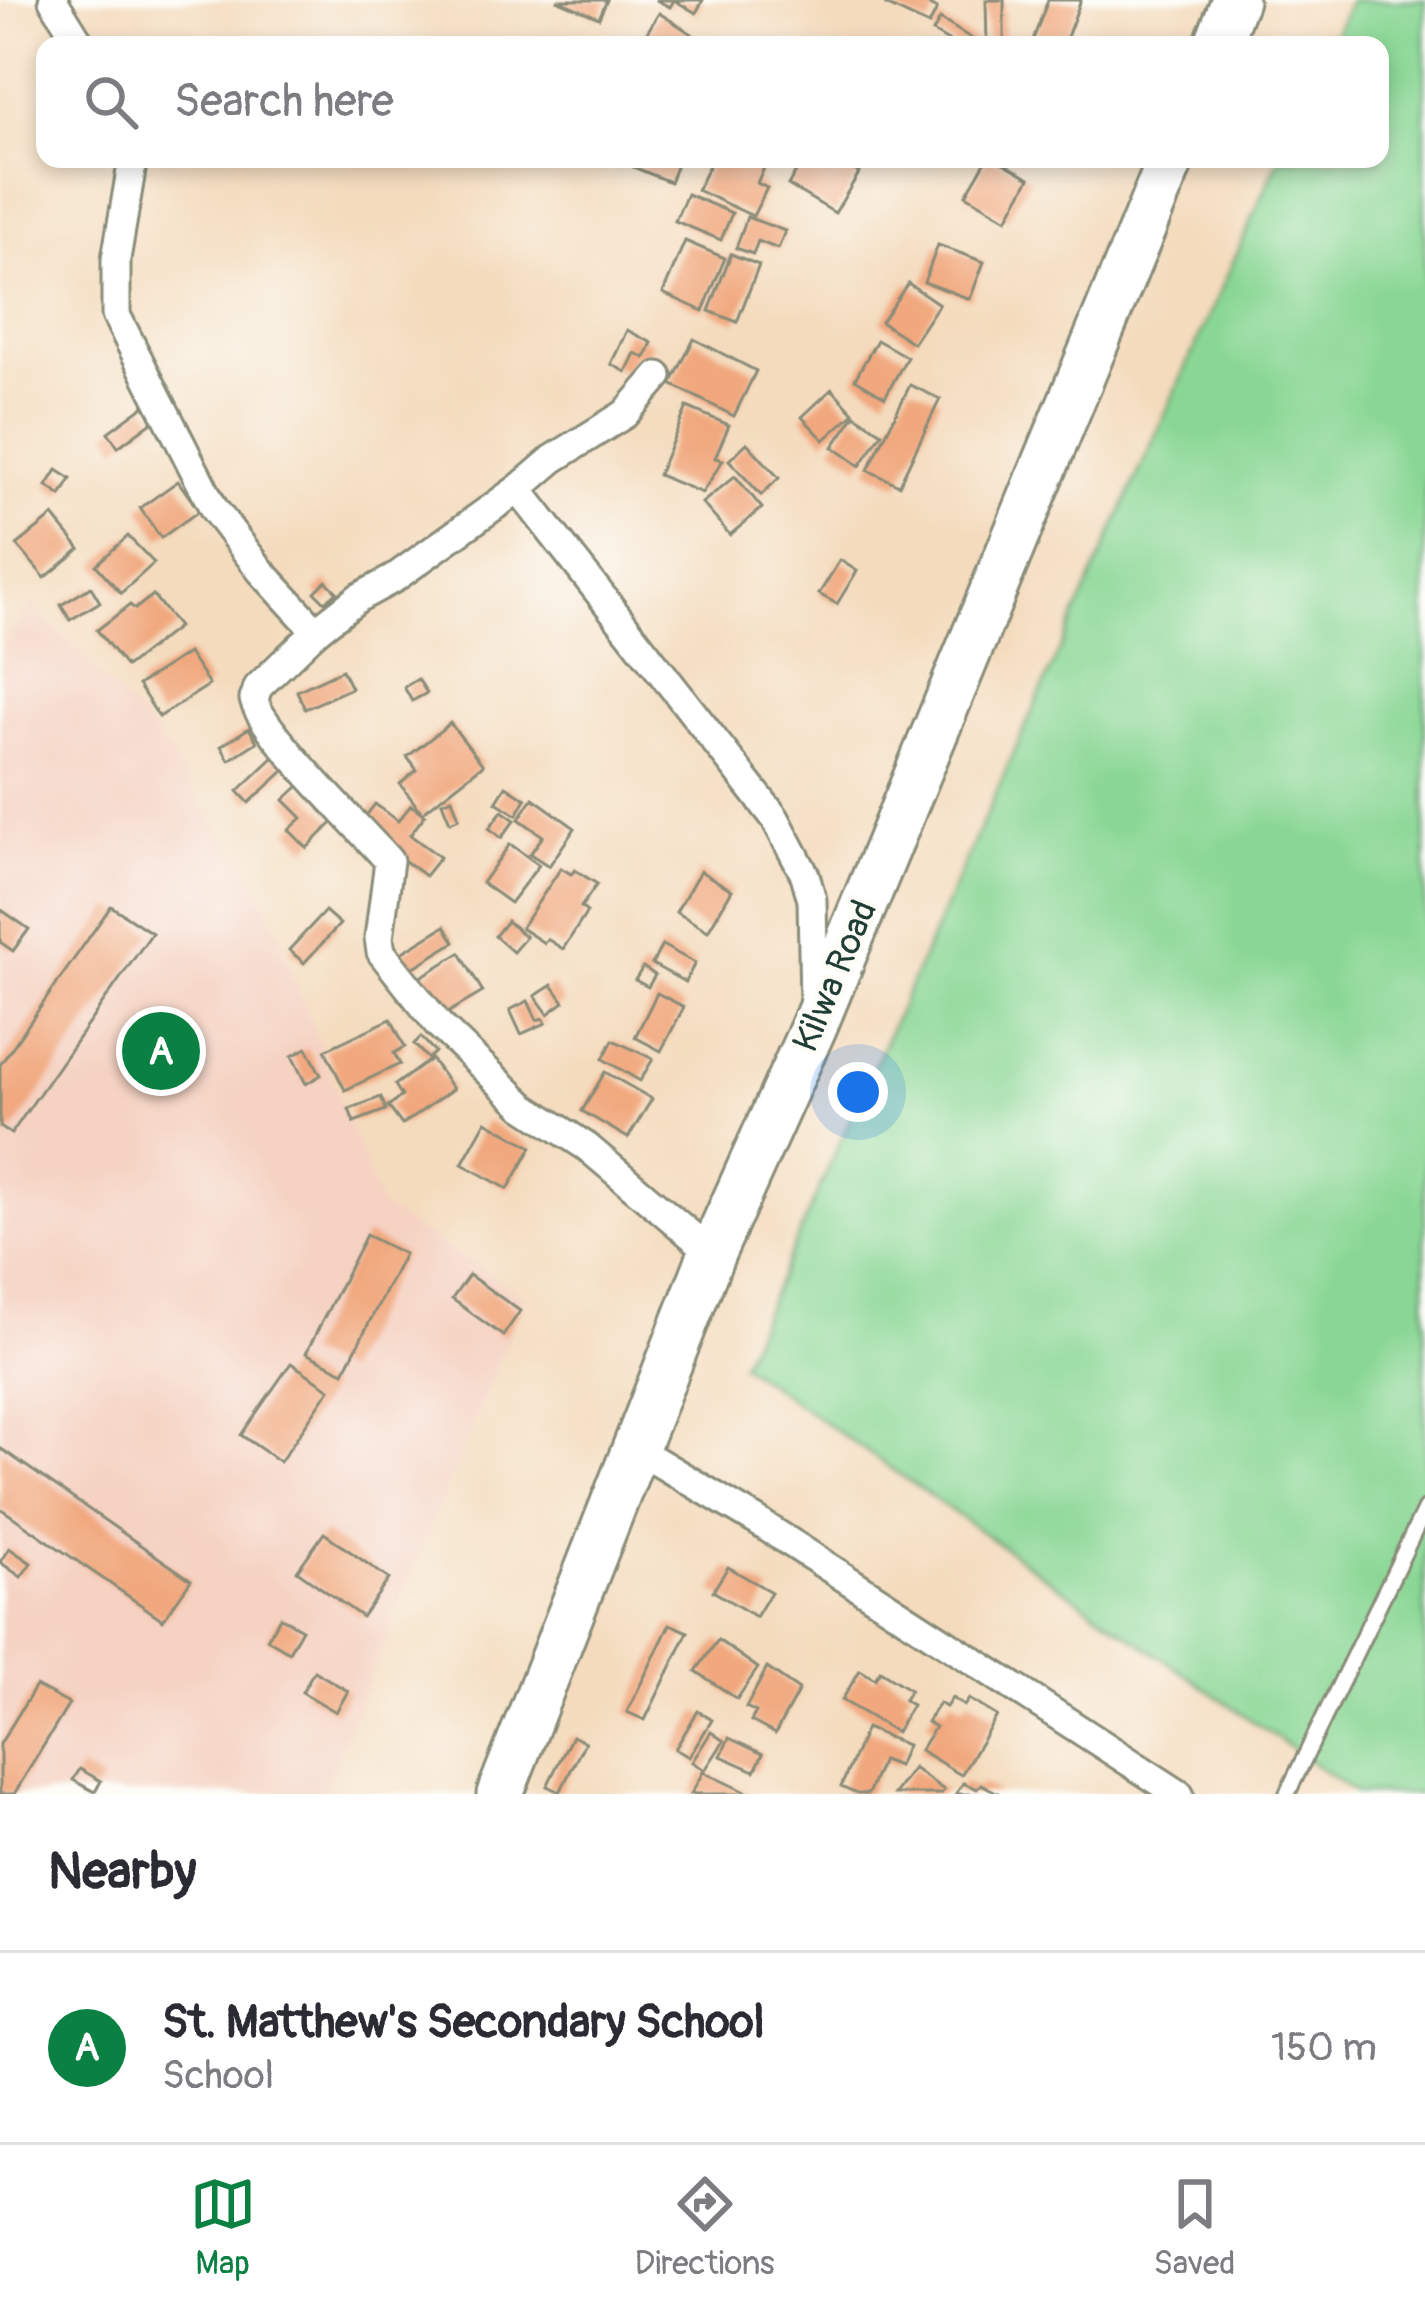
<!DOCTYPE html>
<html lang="en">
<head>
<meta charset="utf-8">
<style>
	body { margin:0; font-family:Pangolin,sans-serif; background:#f2f2f3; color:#2b2b33 }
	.you { position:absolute; left:858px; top:1092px; width:42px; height:42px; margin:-30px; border:9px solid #fff; border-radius:50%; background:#1a73e8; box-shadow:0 0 0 18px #1a73e833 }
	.badge { display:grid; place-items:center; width:78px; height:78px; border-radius:50%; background:#0b8043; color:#fff; font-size:39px; font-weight:700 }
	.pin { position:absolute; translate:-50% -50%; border:6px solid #fff; box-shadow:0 3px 12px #0006 }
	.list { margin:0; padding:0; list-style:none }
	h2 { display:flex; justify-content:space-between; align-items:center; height:156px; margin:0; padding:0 48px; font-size:51px }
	h2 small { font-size:39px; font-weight:400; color:#7c7c81 }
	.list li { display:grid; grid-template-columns:78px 1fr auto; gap:36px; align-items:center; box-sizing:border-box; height:192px; padding:0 48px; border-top:3px solid #e1e1e2 }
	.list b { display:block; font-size:45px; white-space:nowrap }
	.list p { margin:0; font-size:39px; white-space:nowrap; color:#7c7c81 }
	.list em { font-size:39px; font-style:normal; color:#7c7c81 }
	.icon { flex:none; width:66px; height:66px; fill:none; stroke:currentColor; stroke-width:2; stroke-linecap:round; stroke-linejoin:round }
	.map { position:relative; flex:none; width:1425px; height:1794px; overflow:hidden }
	.search { position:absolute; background:#fff; box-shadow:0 6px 18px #0003; left:36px; right:36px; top:36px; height:132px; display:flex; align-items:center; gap:30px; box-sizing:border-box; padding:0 42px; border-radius:24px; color:#7c7c81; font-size:45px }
	.sheet { height:348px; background:#fff }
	nav { display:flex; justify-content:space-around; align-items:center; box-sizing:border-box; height:168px; border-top:3px solid #e1e1e2; background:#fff; font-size:33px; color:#7c7c81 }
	nav a { display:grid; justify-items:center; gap:6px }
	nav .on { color:#0b8043 }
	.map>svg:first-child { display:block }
	.built { fill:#f5d2c2 }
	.green { fill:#8ad795; stroke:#548a64; stroke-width:3 }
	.building { fill:#f1a87e }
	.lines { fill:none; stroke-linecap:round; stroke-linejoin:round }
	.service-casing { stroke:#8a8c79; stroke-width:20 }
	.minor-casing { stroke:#8a8c79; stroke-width:33 }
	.trunk-casing { stroke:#8a8c79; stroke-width:51 }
	.service { stroke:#fff; stroke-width:14 }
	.minor { stroke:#fff; stroke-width:27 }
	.trunk { stroke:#fff; stroke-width:45 }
	.labels { text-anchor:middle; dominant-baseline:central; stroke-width:10; stroke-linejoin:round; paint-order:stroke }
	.street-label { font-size:36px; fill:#1f3d34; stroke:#fdfcf7 }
</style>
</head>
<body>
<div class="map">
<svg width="1425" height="1794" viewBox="0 0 1425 1794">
	<rect width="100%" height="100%" fill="#fdfcf7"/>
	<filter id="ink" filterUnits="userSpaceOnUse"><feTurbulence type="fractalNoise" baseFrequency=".00833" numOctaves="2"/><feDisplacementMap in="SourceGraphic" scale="24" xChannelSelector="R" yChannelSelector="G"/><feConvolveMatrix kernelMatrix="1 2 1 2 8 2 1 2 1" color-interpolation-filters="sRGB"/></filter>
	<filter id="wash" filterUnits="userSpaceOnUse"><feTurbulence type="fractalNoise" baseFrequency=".004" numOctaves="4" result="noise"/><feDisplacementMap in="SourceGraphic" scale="48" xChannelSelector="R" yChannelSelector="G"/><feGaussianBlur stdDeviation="2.7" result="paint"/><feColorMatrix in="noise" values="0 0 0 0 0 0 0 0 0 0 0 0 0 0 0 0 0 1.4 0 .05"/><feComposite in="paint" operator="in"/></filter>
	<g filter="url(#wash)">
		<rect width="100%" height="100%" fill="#f4dbbe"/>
		<!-- built -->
		<path class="built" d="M32,604L156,734L263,895L381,1207L525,1297L322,1794H0V652Z"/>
		<!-- green -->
		<path class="green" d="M1350,0H1425V1794H1357L741,1364L1279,159H1380V45H1330Z"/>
		<g id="blocks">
			<!-- building -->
			<g class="building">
				<path d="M557,0H607L599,18Z"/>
				<path d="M656,0H703L696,13L674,0L670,7Z"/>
				<path d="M889,0H918L937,9L929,25L886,5Z"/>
				<path d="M986,0H1004V45H987Z"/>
				<path d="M1048,0H1081L1064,45H1031Z"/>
				<path d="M659,13L692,34L685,45H664L646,34Z"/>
				<path d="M940,19L982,45H955L933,32Z"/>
				<path d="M636,159H679L670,182L633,167Z"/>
				<path d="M712,159H745L764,168L757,183L767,188L753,216L697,190Z"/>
				<path d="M804,159H836L859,173L835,213L788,185Z"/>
				<path d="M987,159H996L1030,178L1007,219L966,195Z"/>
				<path d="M687,194L732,213L721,240L675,221Z"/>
				<path d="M747,217L785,231L778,249L758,241L753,254L736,248Z"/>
				<path d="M685,241L725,258L703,311L663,293Z"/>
				<path d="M938,245L984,262L970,299L924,282Z"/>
				<path d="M731,254L759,265L737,322L709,311Z"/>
				<path d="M908,283L939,304L913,343L881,322Z"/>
				<path d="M627,330L652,343L645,358L635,353L626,372L611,364Z"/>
				<path d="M694,339L756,371L734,416L671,384Z"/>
				<path d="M877,340L907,357L885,397L855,379Z"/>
				<path d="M910,385L940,399L899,485L868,470Z"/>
				<path d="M832,389L854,413L824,440L802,417Z"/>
				<path d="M145,405L156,419L118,447L108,432Z"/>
				<path d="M687,407L729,425L715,458L723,460L702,493L658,475Z"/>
				<path d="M855,415L882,433L860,466L833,447Z"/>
				<path d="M747,443L779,478L761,495L729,460Z"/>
				<path d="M57,470L71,479L61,496L47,486Z"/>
				<path d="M735,476L762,508L730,535L702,503Z"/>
				<path d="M178,481L199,511L161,538L140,508Z"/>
				<path d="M53,516L80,549L45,578L17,545Z"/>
				<path d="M128,536L154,563L121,593L96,565Z"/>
				<path d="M840,560L857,571L837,604L819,594Z"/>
				<path d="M326,581L337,592L325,602L315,592Z"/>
				<path d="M91,587L100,602L70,620L61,605Z"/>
				<path d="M153,595L178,627L126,667L97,630L130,605L135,609Z"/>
				<path d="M188,653L209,685L159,717L138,685Z"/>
				<path d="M342,670L351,688L305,709L297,691Z"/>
				<path d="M418,679L427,693L412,701L404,687Z"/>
				<path d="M450,723L483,765L422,813L400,784L417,770L407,757Z"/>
				<path d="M249,728L257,742L229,760L221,746Z"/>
				<path d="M274,757L285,770L249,803L238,791Z"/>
				<path d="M299,786L334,821L307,848L289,830L302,818L284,800Z"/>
				<path d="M506,786L526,799L517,815L496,802Z"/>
				<path d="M452,798L459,818L450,822L442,802Z"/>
				<path d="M533,798L575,828L549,866L530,854L543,836L519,819Z"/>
				<path d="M375,804L398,821L411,805L425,815L410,835L440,857L425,876L358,826Z"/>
				<path d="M502,811L515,820L501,838L489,828Z"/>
				<path d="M510,844L539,865L510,903L482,883Z"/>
				<path d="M561,868L571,874L575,870L597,884L581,907L587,912L563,949L547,939L544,943L521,928Z"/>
				<path d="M700,871L732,890L708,931L676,912Z"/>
				<path d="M111,906L152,933L11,1134L0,1127V1065Z"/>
				<path d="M0,909L29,929L13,951L0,942Z"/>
				<path d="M325,911L340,924L304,963L289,950Z"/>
				<path d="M507,921L526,937L513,952L495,936Z"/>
				<path d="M445,926L455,942L411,969L401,953Z"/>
				<path d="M662,945L695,963L685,982L652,964Z"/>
				<path d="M460,953L483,992L442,1016L419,978Z"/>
				<path d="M643,967L655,975L648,987L635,980Z"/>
				<path d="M552,985L564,1002L548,1014L535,996Z"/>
				<path d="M657,993L684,1007L661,1051L635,1037Z"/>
				<path d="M528,1001L537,1020L543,1018L546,1023L521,1034L510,1010Z"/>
				<path d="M391,1019L405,1047L394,1053L400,1064L345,1090L325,1050Z"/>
				<path d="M421,1037L435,1052L428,1059L414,1044Z"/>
				<path d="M613,1040L653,1059L640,1081L603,1059Z"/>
				<path d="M307,1048L321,1075L306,1084L292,1056Z"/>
				<path d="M431,1059L453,1089L402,1125L388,1106L402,1096L395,1085Z"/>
				<path d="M605,1072L652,1099L628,1138L582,1111Z"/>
				<path d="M381,1097L386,1110L354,1122L349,1109Z"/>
				<path d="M486,1121L532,1147L508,1189L462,1164Z"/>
				<path d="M366,1235L404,1254L344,1372L306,1353Z"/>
				<path d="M469,1275L520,1311L503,1336L452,1299Z"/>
				<path d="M291,1363L330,1389L280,1462L241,1435Z"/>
				<path d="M0,1448L191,1580L163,1620L0,1508Z"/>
				<path d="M324,1533L389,1579L362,1617L297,1571Z"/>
				<path d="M9,1548L31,1563L21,1577L0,1562Z"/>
				<path d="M728,1567L771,1592L756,1617L713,1591Z"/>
				<path d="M280,1617L302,1629L289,1652L267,1639Z"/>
				<path d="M670,1624L688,1632L645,1720L627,1712Z"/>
				<path d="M718,1640L758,1668L737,1699L696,1671Z"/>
				<path d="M767,1668L799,1690L775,1734L751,1721L756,1712L746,1707Z"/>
				<path d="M860,1670L875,1679L880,1671L910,1690L904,1700L912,1705L896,1732L842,1700Z"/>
				<path d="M314,1671L348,1691L336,1712L302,1692Z"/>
				<path d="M36,1686L69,1704L14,1794H0V1744Z"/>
				<path d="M952,1698L964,1706L969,1699L997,1716L961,1775L920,1750L935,1727L927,1722L939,1703L946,1707Z"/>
				<path d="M698,1711L712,1720L689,1757L675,1749Z"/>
				<path d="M866,1728L907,1745L898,1766L882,1760L868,1794H857L841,1787Z"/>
				<path d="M711,1732L724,1741L705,1770L692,1762Z"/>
				<path d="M572,1736L585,1742L560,1792L547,1786Z"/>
				<path d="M729,1738L763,1754L755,1771L721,1756Z"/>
				<path d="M913,1768L944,1790L941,1794H894Z"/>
				<path d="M80,1769L101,1781L95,1792L73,1780Z"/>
				<path d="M703,1772L750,1794H691Z"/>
				<path d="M963,1783L977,1789L981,1784L1000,1794H956Z"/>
			</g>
		</g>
	</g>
	<g filter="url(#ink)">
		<use href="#blocks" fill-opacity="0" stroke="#8a8c79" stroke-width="3"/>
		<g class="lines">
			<defs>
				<path id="service" d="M1287,1794L1425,1509"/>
				<g id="minor">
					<path d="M53,0L81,45"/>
					<path d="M133,159L116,259V315L214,509L261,571L316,631"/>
					<path d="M658,376L625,414L553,459L518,489L393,579L358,598L316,631L258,687L254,699C259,730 364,832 389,861L379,938L381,952L438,1024L524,1106L587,1147L712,1253"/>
					<path d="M518,489L775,818L805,875L812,900L814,1004"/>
					<path d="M636,1449L757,1521L1179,1794"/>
				</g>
				<g id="trunk">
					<path d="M1217,45L1235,0"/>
					<path d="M500,1794L712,1253L814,1026L1171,159"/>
				</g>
			</defs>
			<!-- service casing -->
			<use href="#service" class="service-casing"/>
			<!-- minor casing -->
			<use href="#minor" class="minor-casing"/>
			<!-- trunk casing -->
			<use href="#trunk" class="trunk-casing"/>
			<!-- service -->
			<use href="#service" class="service"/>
			<!-- minor -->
			<use href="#minor" class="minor"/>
			<!-- trunk -->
			<use href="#trunk" class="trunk"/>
		</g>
	</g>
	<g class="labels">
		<!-- street labels -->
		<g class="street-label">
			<text transform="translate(835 976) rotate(-67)">Kilwa Road</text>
		</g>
	</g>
</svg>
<div class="you"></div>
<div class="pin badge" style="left:161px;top:1051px">A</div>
<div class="search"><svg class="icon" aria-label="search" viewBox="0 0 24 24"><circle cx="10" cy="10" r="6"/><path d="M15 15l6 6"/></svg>Search here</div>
</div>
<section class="sheet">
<h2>Nearby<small></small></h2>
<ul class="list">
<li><span class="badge">A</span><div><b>St. Matthew's Secondary School</b><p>School</p></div><em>150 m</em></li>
</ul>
</section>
<nav>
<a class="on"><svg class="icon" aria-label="map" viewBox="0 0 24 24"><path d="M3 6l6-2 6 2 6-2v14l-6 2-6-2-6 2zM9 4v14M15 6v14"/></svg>Map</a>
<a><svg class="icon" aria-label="directions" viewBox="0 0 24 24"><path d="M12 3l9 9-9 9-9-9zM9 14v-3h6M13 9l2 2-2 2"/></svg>Directions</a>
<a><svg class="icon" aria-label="saved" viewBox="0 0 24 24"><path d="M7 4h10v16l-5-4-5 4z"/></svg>Saved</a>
</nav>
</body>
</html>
